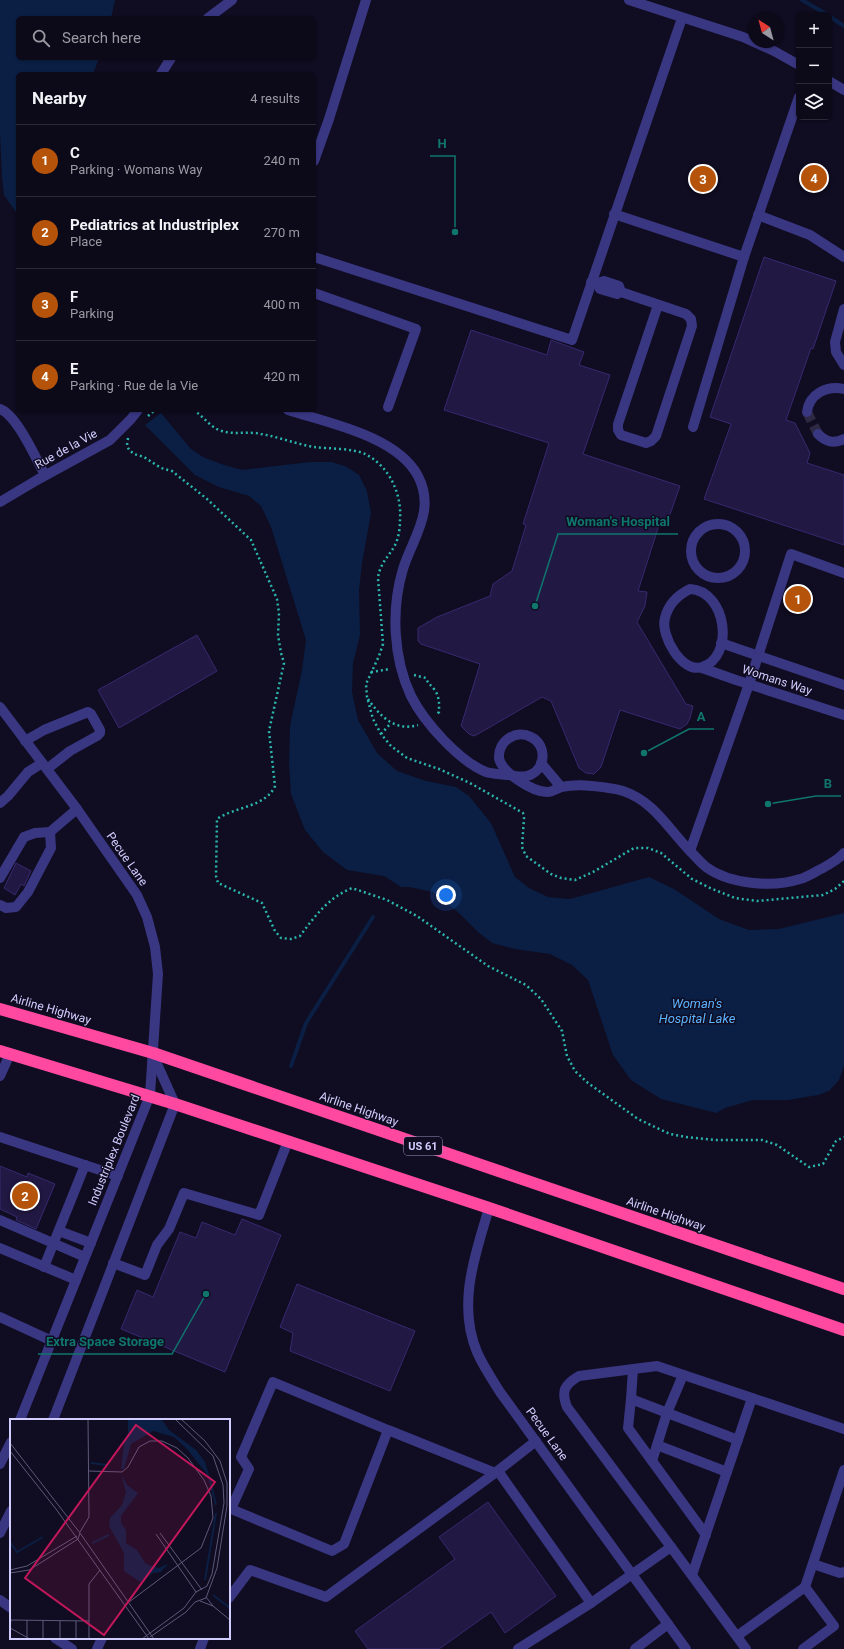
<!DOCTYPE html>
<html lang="en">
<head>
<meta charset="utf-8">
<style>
	body { margin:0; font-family:Roboto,sans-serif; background:#1a1726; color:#f1f3f6 }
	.controls { position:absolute; right:12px; top:12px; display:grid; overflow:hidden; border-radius:6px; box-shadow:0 1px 3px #0004 }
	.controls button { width:36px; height:36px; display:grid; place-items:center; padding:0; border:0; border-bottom:1px solid #2c2a38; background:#0c0919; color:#f1f3f6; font:20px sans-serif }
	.compass { position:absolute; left:748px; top:12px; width:36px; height:36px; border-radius:50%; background:#0c0919; box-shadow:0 1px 3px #0004; rotate:324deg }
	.you { position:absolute; left:446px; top:895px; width:14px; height:14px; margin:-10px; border:3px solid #fff; border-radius:50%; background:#1a73e8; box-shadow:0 0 0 6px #1a73e833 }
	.badge { display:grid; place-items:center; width:26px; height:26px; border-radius:50%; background:#b45309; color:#fff; font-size:13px; font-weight:700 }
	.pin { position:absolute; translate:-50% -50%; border:2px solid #fff; box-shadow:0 1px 4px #0006 }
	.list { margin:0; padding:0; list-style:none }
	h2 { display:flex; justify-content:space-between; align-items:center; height:52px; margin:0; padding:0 16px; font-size:17px }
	h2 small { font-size:13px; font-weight:400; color:#9a9aa2 }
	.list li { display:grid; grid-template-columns:26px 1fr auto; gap:12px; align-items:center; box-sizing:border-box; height:72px; padding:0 16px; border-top:1px solid #2c2a38 }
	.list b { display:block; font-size:15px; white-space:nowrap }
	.list p { margin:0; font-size:13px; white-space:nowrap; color:#9a9aa2 }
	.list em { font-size:13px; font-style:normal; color:#9a9aa2 }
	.icon { flex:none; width:22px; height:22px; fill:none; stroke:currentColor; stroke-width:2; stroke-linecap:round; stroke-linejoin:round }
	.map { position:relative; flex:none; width:844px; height:1649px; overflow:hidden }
	.search { position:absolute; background:#0c0919; box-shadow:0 1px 3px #0004; left:16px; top:16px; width:300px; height:44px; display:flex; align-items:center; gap:10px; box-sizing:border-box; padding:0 14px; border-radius:6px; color:#9a9aa2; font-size:15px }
	.panel { position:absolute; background:#0c0919; box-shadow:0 1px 3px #0004; left:16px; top:72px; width:300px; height:340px; border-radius:6px }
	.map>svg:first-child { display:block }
	.water { fill:#0a1f43 }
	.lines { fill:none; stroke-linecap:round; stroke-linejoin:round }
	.stream { stroke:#0a1f43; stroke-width:4 }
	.building { fill:#211843; stroke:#37296f }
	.minor-tunnel { stroke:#2d2942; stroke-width:10; stroke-dasharray:10 5; stroke-linecap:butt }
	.path { stroke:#2ab6ad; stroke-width:2.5; stroke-dasharray:2 3; stroke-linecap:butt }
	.minor { stroke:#393682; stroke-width:10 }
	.highway { stroke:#ff489f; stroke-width:12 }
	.labels { text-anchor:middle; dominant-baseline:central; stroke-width:3; stroke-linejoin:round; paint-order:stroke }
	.shield { fill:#100c21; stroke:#9893bc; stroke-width:1 }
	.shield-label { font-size:11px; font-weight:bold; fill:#d2cdff }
	.street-label { font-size:12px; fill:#d2cdff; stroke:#100c21 }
	.water-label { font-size:13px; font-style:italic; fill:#5bb3ff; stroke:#100c21 }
	.inset-river { fill:none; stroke:#0a1f43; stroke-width:2 }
	.inset-road { fill:none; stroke:#5e597a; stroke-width:1 }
	.view { fill:#c2185b; fill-opacity:0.15; stroke:#c2185b; stroke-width:2 }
	.inset-edge { fill:none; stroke:#d2cdff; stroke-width:2 }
	.leader { fill:none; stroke:#0f766e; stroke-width:1.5 }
	.callout-dot { fill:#0f766e; stroke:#100c21; stroke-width:1.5 }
	.callout-label { font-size:13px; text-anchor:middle; font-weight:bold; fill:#0f766e; stroke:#100c21; stroke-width:3; stroke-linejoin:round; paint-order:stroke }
</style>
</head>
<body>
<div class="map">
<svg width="844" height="1649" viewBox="0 0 844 1649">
	<rect width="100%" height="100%" fill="#100c21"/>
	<!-- water -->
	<g class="water">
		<path d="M0,0H115L111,18H18V58H99L93,74H18V215L4,195L2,177L0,132Z"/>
		<path d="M161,413L191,449L203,457L221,464L242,470L310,462H332L347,467L359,475L367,491L371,513L362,563L359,590L360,635L353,663L352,692L358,720L377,753L397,771L426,781L456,787L469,796L491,823L515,877L529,888L548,897L570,899L649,877L674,889L719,919L749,930L779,929L844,913V1066L839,1080L829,1091L818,1095L788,1100H753L725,1108L716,1113L661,1099L631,1080L613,1055L588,980L572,965L550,954L515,949L492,943L478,932L460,914L433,892L409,887H401L384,876L347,870L323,852L305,830L291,794L289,764L290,726L302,670L306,640L271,527L261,506L249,496L219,487L195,475L145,425Z"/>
	</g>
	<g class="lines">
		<!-- stream -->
		<g class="stream">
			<path d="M802,0L828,15"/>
			<path d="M829,16L844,26"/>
			<path d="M291,1066L306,1023L373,917"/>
		</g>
	</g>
	<!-- building -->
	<g class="building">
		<path d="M764,257L836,281L813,349L811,348L786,420L795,423L810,453L807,463L844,475V545L704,499L731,424L710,417Z"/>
		<path d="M471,330L547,355L551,340L584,352L579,365L610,375L583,454L680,486L667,523L660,522L638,591L647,592L645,606L637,622L686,704L693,706L690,718L687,724L680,729L620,710L601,767L594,774L586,773L579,768L551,701L542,697L478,734L474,736L469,734L461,726L480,664L421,644L418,641V628L437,617L490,596L493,584L512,571L526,525L523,524L549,443L444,410Z"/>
		<path d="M197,635L217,671L119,728L98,690Z"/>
		<path d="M16,863L31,871L24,886L21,884L15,895L4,888Z"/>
		<path d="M0,1166L27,1177L28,1173L55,1184L36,1229L16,1220L17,1217L0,1209Z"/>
		<path d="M242,1219L281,1235L225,1372L121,1329L137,1290L153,1297L180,1232L196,1238L202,1222L235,1235Z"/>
		<path d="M297,1284L415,1331L390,1391L290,1351L293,1333L280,1327Z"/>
		<path d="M488,1502L556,1596L505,1633L491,1612L439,1649H368L355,1631L455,1559L439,1537Z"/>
	</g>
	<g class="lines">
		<!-- minor-tunnel -->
		<path class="minor-tunnel" d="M807,412L818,434"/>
		<!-- path -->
		<g class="path">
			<path d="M193,410C204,416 210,428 222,431C234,435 249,431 261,434C279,437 296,444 314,447C329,449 352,448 365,454C389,466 402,493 400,520C400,527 399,536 396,543C390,556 380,562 378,578L383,644L379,656L366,684L367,697L373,719L381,734L391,746L407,758L439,769L470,783L523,813L524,818L522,847L526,856L551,874L561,878L575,880L593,872L634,848H648L661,853L692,879L710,888L735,898L757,901L823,895L835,889L844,881"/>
			<path d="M148,416L155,410"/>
			<path d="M128,438L127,445L129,450L134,454L144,457L161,468L172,471L207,499L251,540L277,599L279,613L278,635L281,653L284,663L269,731L275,786C266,807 234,807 217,819L216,876L218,883L262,903L275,931L281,938L291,939L300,936C315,916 328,898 352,888L387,900L417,916L488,966L526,985L541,999L562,1031L567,1056L575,1071L588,1083L638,1119L670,1134L686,1137L716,1140H762L777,1145L809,1167L823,1164L836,1141L844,1137"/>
			<path d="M371,672L390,669"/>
			<path d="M414,675L426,678C428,684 431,685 434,689C440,697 439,704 439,712L436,715"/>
			<path d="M368,699C380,716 395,732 418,725"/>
			<path d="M381,734L391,723"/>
		</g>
		<!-- minor -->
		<g class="minor">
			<path d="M629,0L743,37L774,51L799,65"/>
			<path d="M208,18L232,0"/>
			<path d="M161,74L171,58"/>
			<path d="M829,81L844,90"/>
			<path d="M314,161L329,119L366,0"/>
			<path d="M614,214L744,257L799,97"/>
			<path d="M758,215L810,235L844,257"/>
			<path d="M314,257L572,340L682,18"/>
			<path d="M591,282L597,283L604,281L619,286L621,292"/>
			<path d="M597,283L600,289L617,294L621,292L686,314L691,319L692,326L656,436L651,441L646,443L621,435L618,430V424L658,305"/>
			<path d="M314,293L416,329L388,407"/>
			<path d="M844,309L835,342L836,352L844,365"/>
			<path d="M0,409C17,415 36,459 45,475"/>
			<path d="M288,410C328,423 397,436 418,476C436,511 413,537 403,569C391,609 393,658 411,696C424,722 459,761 486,772C492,774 500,774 507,775C514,775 520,778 527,776C546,771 548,745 531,737C516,729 498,741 499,758C501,772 533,792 547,792C552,792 556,789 561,787C571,785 583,785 592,786C602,787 613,788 623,791C654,801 669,830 691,852C696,857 700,862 706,867C729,884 772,888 800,879C808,877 816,871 823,868C831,863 838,860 844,853"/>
			<path d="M807,412C809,394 827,385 844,389"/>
			<path d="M693,427L744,257"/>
			<path d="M818,434C826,442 833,444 844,439"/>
			<path d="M0,502L37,480L110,440L131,419L138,410"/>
			<circle cx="718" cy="551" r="27"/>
			<path d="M690,589C727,591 735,657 702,667C682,674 660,635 665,618C668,605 678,595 690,589Z"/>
			<path d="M721,643L844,685"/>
			<path d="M702,668L736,680L844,715"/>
			<path d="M0,707L77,809L137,895L147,917L155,947L158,974L150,1095L20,1420"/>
			<path d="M25,741L44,730L88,712L91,714L100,730V733L97,736L70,751L47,769"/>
			<path d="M541,763L561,787"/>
			<path d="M0,803L8,796L28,772L42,763"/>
			<path d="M690,851L749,684L791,554L844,573"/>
			<path d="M0,878L24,837L35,833L50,832L77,809"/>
			<path d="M0,905L6,908L16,907L28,892L51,848L50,832"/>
			<path d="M0,1076L10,1054"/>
			<path d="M0,1137L118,1176"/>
			<path d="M489,1208C475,1255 457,1304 477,1352C483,1366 492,1379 500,1392L686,1649"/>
			<path d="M0,1220L85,1257"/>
			<path d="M59,1231L91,1243"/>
			<path d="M0,1248L76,1280"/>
			<path d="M113,1263L145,1275L157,1245L169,1229L184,1193L259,1215L288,1141"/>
			<path d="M44,1267L85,1165"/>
			<path d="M0,1317L52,1341"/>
			<path d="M633,1369L631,1399L738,1440"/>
			<path d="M631,1399L628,1428L706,1535"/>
			<path d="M53,1420L175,1104L153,1055"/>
			<path d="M388,1430L273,1382L241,1457L249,1469L231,1509L332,1551L344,1544L388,1430L495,1473"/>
			<path d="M657,1445L727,1472"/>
			<path d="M652,1461L667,1413L683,1375"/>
			<path d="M0,1464L11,1442"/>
			<path d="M498,1471L591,1603"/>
			<path d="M0,1533L11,1511"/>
			<path d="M671,1547L567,1407C561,1391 564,1385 579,1376L657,1366L844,1429"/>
			<path d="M813,1564L840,1573L844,1572"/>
			<path d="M692,1575L752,1398"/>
			<path d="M805,1587L844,1470"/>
			<path d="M229,1598L250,1570L326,1597L495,1473L536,1441"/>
			<path d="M0,1600L11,1608"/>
			<path d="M737,1636L805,1587L834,1626L803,1649"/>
			<path d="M55,1638L72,1649"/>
			<path d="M97,1649L102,1638"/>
			<path d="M200,1649L204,1638"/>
			<path d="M518,1649L591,1603L671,1547L746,1649"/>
			<path d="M635,1649L668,1624"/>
		</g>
		<!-- highway -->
		<g class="highway">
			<path d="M0,1009L153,1053L844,1289"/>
			<path d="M0,1051L175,1104L489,1208L844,1330"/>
		</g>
	</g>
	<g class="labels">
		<!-- shield labels -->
		<rect class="shield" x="404" y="1137" width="38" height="18" rx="3"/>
		<g class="shield-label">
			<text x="423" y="1146">US 61</text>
		</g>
		<!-- street labels -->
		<g class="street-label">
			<text transform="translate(66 449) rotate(-29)">Rue de la Vie</text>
			<text transform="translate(777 680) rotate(18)">Womans Way</text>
			<text transform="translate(127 859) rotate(55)">Pecue Lane</text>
			<text transform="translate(51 1009) rotate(16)">Airline Highway</text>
			<text transform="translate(359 1109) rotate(19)">Airline Highway</text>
			<text transform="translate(114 1150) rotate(-68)">Industriplex Boulevard</text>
			<text transform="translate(666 1214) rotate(19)">Airline Highway</text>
			<text transform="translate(547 1434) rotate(54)">Pecue Lane</text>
		</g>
		<!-- water labels -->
		<g class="water-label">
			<text x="697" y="1003">Woman's<tspan x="697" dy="15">Hospital Lake</tspan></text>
		</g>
	</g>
	<!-- overview -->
	<g transform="translate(10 1419)">
		<rect width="220" height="220" fill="#100c21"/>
		<path d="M118,0L152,1L159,11L186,31L195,43L200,59L177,30L164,18L143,12L121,25L114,50H111L114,24L118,14ZM111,55L117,66L128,74L111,97V104L116,111V124L127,131L136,145L149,149L159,144L151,153L143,154L130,163L114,152V134L99,107L100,99L112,86L116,73Z" fill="#0a1f43"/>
		<path class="inset-river" d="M81,44L97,46M199,58L206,86M0,123L7,133L33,118M82,124L99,116M195,161L206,94M203,176L220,189"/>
		<path class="inset-road" d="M165,0L203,37L213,66L214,84L202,155L197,167L186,173M0,24L70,114L144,220M0,32L46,90L139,220M78,52L112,53L118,48L129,28L140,22H152L167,29L178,39L194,61L201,77L203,99L191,129L119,183M70,113L79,98L78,0M150,114L192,171M146,115L186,173M0,151L17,147L67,117M0,154L19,151L32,143L68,120L70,114M190,182L203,187L196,178M203,187L220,201M33,201V220M66,202V220M17,218V201M140,218L176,193L185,183L196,179L207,149L217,87V64L210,42L195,22L171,0M20,220L0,209L1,201L79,202M50,220V202M79,220V165L90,151M132,220L174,189L186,173"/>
		<path class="view" d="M126,6L205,63L94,216L15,159Z"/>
		<rect width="220" height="220" class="inset-edge"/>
	</g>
	<!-- callouts -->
	<path class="leader" d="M455 232L455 156H430M535 606L558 534H678M644 753L689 729H714M768 804L816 796H841M206 1294L172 1354H38"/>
	<g class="callout-dot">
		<circle cx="455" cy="232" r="4"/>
		<circle cx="535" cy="606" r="4"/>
		<circle cx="644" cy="753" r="4"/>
		<circle cx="768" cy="804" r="4"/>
		<circle cx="206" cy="1294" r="4"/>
	</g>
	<g class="callout-label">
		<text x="442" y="148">H</text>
		<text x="618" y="526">Woman's Hospital</text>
		<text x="701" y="721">A</text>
		<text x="828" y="788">B</text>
		<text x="105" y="1346">Extra Space Storage</text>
	</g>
</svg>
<div class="controls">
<button>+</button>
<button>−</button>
<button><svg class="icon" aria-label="layers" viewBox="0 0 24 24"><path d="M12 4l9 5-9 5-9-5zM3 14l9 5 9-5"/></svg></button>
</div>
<svg class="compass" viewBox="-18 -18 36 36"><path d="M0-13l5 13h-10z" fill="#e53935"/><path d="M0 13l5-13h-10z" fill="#9a9aa2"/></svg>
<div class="you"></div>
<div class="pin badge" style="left:798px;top:599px">1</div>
<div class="pin badge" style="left:25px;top:1196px">2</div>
<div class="pin badge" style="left:703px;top:179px">3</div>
<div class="pin badge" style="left:814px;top:178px">4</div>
<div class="search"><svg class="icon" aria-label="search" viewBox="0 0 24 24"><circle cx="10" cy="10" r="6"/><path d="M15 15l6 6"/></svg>Search here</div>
<section class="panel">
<h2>Nearby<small>4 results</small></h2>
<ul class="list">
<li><span class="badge">1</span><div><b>C</b><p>Parking · Womans Way</p></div><em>240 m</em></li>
<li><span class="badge">2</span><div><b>Pediatrics at Industriplex</b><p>Place</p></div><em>270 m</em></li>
<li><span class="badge">3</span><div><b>F</b><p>Parking</p></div><em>400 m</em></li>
<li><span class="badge">4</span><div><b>E</b><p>Parking · Rue de la Vie</p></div><em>420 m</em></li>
</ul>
</section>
</div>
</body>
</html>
